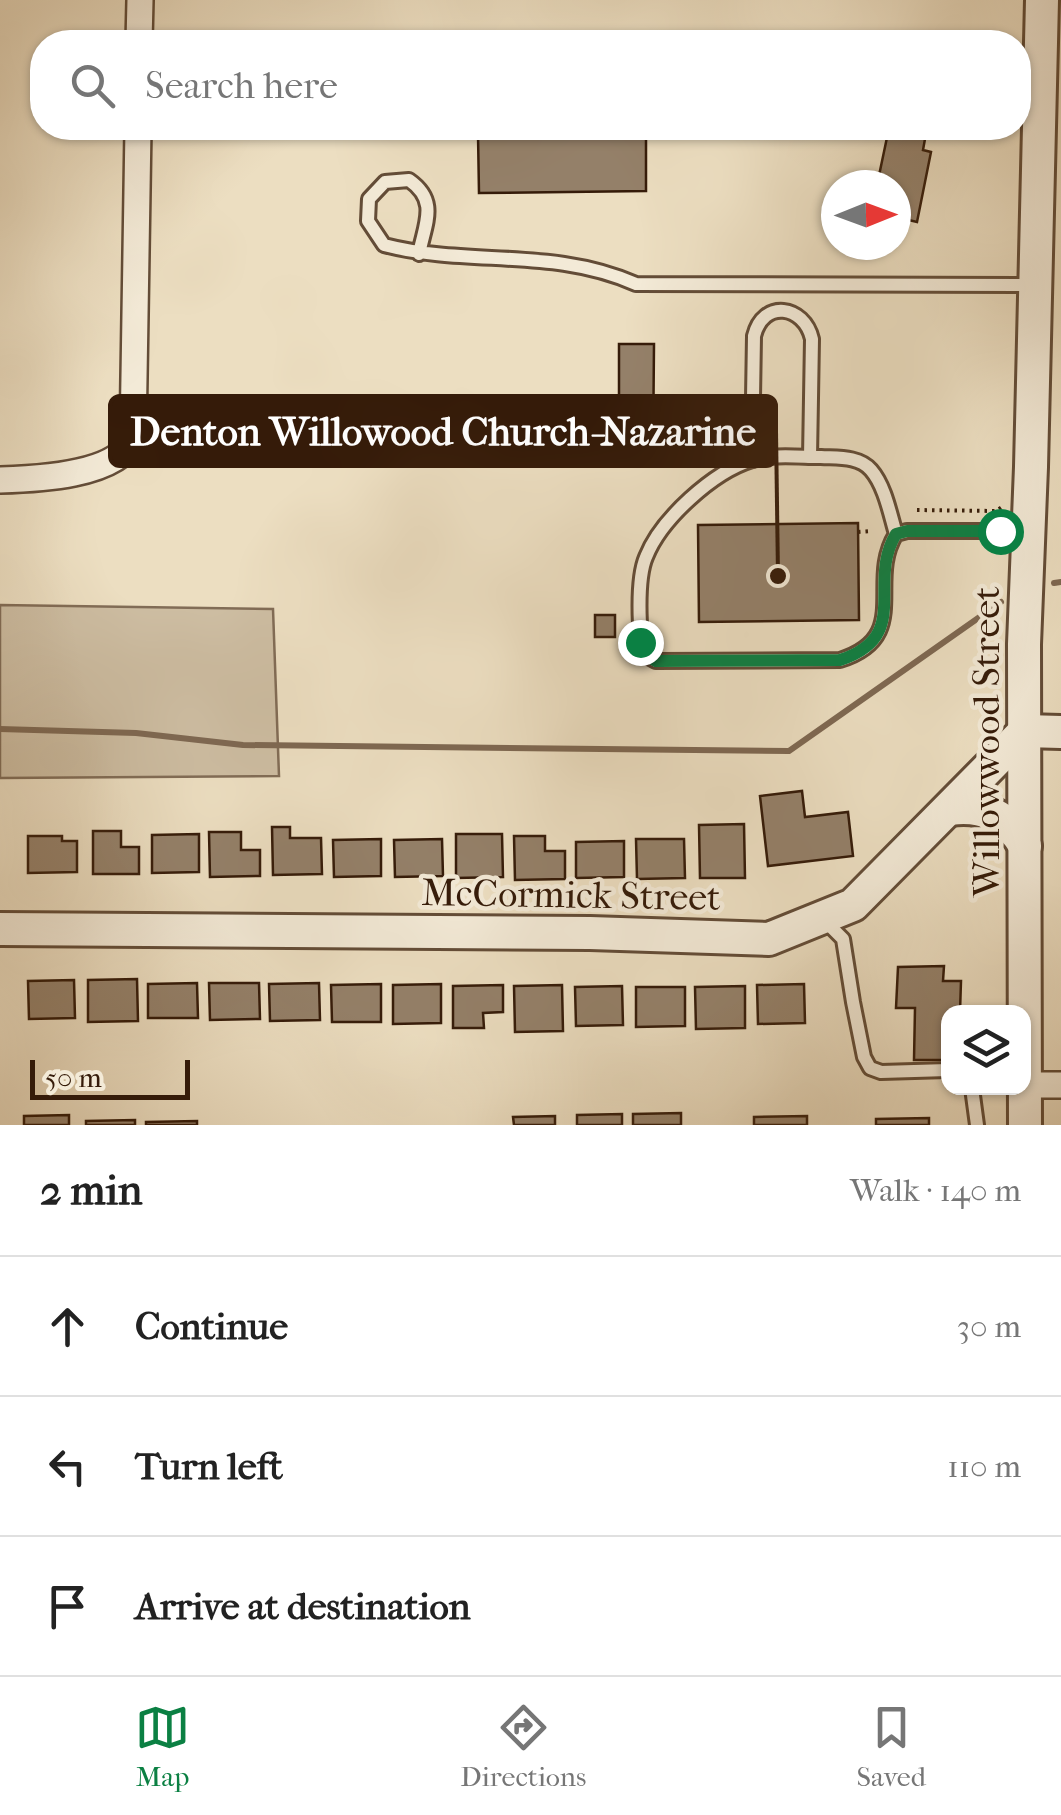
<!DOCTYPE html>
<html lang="en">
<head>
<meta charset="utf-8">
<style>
	body { margin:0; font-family:"IM FELL French Canon",serif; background:#f6f6f6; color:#222 }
	.controls { position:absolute; right:30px; bottom:30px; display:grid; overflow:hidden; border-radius:20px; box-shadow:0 2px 8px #0004 }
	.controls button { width:90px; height:90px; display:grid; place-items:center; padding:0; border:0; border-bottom:2px solid #e0e0e0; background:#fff; color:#222; font:50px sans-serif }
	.compass { position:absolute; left:821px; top:170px; width:90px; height:90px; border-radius:50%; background:#fff; box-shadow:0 2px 8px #0004; rotate:89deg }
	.scale { position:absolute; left:30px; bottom:25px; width:160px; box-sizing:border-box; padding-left:10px; border:5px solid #351b09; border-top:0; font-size:28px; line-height:35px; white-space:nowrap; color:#351b09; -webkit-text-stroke:8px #f3ead7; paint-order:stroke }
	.stop { position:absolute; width:30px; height:30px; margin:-22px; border:8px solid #0b8043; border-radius:50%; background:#fff }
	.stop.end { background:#0b8043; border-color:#fff; box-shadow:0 2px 10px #0008 }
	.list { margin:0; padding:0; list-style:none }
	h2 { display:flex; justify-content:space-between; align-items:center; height:130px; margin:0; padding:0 40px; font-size:42px }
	h2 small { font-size:32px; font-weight:400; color:#767676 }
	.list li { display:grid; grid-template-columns:65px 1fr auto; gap:30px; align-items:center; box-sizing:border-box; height:140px; padding:0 40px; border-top:2px solid #e0e0e0 }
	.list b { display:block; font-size:38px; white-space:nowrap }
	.list em { font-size:32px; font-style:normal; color:#767676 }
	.icon { flex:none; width:55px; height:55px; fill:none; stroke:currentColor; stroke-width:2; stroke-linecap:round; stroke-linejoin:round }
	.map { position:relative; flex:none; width:1061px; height:1125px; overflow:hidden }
	.search { position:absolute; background:#fff; box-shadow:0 2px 8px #0004; left:30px; right:30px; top:30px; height:110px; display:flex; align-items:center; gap:25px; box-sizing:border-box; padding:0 35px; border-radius:40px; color:#767676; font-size:38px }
	.sheet { height:550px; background:#fff }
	nav { display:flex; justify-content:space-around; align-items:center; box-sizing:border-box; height:140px; border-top:2px solid #e0e0e0; background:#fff; font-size:28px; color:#767676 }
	nav a { display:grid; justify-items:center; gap:5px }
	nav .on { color:#0b8043 }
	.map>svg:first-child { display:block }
	.green { fill:#cdbda2; stroke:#816c56; stroke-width:2.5 }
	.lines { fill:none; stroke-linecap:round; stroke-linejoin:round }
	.stream { stroke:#7e6852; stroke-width:6 }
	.building { fill:#948069; stroke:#351b09; stroke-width:2.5 }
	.service-casing { stroke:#634c37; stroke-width:18 }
	.minor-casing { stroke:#634c37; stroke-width:30 }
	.tertiary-casing { stroke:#634c37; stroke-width:38 }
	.path { stroke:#351b09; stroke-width:4; stroke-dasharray:2.5 5; stroke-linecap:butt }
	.service { stroke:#f3ead7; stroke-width:12 }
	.minor { stroke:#f3ead7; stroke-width:25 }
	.tertiary { stroke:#f3ead7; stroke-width:32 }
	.route { stroke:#0b8043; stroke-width:12 }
	.labels { text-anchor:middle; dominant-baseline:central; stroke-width:9; stroke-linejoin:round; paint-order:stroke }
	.street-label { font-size:38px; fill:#351b09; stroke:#f3ead7 }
	.leader { fill:none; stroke:#351b09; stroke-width:4 }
	.callout-dot { fill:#351b09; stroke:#f3ead7; stroke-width:4 }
	.callout { fill:#351b09; stroke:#351b09; stroke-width:4 }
	.callout-label { font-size:40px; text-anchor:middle; font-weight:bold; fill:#fff }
</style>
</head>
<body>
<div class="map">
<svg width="1061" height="1125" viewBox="0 0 1061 1125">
	<rect width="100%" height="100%" fill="#ecdec1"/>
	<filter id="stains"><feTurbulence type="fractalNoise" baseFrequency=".002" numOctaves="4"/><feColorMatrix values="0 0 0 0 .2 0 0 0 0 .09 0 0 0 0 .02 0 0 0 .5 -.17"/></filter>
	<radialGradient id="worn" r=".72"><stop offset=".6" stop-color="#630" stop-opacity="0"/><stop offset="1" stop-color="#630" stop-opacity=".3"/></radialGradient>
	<!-- green -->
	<path class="green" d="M0,605L273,609L279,776L0,778Z"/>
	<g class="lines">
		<!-- stream -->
		<g class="stream">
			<path d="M1054,583L1061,582"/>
			<path d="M0,729L136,733L243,745L789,751L1001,602"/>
		</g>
	</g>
	<!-- building -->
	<g class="building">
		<path d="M889,128H927L923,150L931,152L917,222L896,217V185H877Z"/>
		<path d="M646,132V191L479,193L478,134Z"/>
		<path d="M619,344H654L653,458H634V466H619Z"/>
		<path d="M858,523L859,620L699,622L698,525Z"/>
		<rect x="595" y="615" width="20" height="22"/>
		<path d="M802,791L805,817L848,812L853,856L768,866L760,796Z"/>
		<path d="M744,824L745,878H700L699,825Z"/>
		<path d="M272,827H290V838H321L322,874L273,875Z"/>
		<path d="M93,831H121V847H139V874H93Z"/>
		<path d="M209,832H241V850H260V876L210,877Z"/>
		<path d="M199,834V872L152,873V835Z"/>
		<path d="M456,834H502L503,877L456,878Z"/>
		<path d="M28,836H62V841H77V872L28,873Z"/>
		<path d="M514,836H545V851H565V879L515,880Z"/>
		<path d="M381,839V876L334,877L333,840Z"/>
		<path d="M442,839L443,876L395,877L394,840Z"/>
		<path d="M636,839H684L685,878L637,879Z"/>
		<path d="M624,841V877L576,878V842Z"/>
		<path d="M944,966L943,981H961L960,1012H948V1060H914L915,1008H896L898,967Z"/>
		<path d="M137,979L138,1021L88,1022V980Z"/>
		<path d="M74,980L75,1018L29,1019L28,981Z"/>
		<path d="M197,983L198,1018H148V984Z"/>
		<path d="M209,983H259L260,1019L210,1020Z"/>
		<path d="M319,983L320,1020L270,1021L269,984Z"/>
		<path d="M381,984V1022H332L331,985Z"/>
		<path d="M441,984V1023L393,1024V985Z"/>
		<path d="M804,984L805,1023L758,1024L757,985Z"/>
		<path d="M503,985V1012L483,1013L484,1028H453V986Z"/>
		<path d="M562,985L563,1031L515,1032L514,986Z"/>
		<path d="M622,986L623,1025L576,1026L575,987Z"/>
		<path d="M745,986V1028L696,1029L695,987Z"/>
		<path d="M636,987H685V1026L636,1027Z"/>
		<path d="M681,1113V1125H633V1114Z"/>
		<path d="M622,1114V1125H577V1115Z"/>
		<path d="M69,1115V1125H24V1116Z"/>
		<path d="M555,1116V1125H514L513,1117Z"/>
		<path d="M807,1116V1125H754V1117Z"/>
		<path d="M929,1118V1125H876V1119Z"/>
		<path d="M135,1120V1125H86V1121Z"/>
		<path d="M197,1121V1125H146V1122Z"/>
	</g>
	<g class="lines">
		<defs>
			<g id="service">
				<path d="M419,254C425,223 439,201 409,180L385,182L369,199L368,221L384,245C469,267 553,247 636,284L1034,285"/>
				<path d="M752,460L754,336C763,299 804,305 812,339L810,457"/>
				<path d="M896,534C890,514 885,486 871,470C859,456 838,458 821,457C799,457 773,454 752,460C713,472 661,519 646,557C637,578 638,633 645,655L656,661L840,660C913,637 866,582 896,534L907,531H1026"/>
				<path d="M825,921L843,939L853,1002L864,1057L870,1068L881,1072L948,1070"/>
				<path d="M972,1088L977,1125"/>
			</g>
			<g id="minor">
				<path d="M139,42L140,0"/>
				<path d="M0,480C36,479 117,476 133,439L138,128"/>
				<path d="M1024,1085H1061"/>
			</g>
			<g id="tertiary">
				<path d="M950,809C984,804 1008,817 1025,846"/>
				<path d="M0,929L590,933L769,939L853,905L1025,731L1061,732"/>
				<path d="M1025,1125L1024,644L1031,467L1042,0"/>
			</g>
		</defs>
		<!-- service casing -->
		<use href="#service" class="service-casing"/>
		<!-- minor casing -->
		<use href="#minor" class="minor-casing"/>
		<!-- tertiary casing -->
		<use href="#tertiary" class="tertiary-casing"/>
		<!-- path -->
		<g class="path">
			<path d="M917,510L996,511L1002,507"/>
			<path d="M858,532L872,531"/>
		</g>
		<!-- service -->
		<use href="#service" class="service"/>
		<!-- minor -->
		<use href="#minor" class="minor"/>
		<!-- tertiary -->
		<use href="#tertiary" class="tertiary"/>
	</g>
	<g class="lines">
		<!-- route -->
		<path class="route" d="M640,642L646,655L656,661L840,660C913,636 866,583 896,534L907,531H1000"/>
	</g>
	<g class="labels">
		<!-- street labels -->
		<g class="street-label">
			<text transform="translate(986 742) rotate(-90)">Willowwood Street</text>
			<text transform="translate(571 895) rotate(1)">McCormick Street</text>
		</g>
	</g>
	<!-- callouts -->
	<path class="leader" d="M778 576L776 431"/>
	<circle class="callout-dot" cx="778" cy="576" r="10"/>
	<rect class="callout" x="110" y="396" width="666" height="70" rx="10"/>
	<g class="callout-label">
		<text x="443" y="445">Denton Willowood Church-Nazarine</text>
	</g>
	<rect width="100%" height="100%" filter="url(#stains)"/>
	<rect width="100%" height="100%" fill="url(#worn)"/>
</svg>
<div class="controls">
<button><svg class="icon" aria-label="layers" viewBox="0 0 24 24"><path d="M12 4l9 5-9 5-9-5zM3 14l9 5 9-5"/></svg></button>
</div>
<svg class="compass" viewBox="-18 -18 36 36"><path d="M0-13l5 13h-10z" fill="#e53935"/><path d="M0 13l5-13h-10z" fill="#767676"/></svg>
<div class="scale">50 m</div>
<div class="stop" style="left:1000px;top:531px"></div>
<div class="stop end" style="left:640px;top:642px"></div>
<div class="search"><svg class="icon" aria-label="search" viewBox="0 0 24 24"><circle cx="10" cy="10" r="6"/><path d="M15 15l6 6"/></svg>Search here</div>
</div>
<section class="sheet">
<h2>2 min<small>Walk · 140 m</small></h2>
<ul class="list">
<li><svg class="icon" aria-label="ahead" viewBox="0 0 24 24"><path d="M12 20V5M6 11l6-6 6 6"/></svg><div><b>Continue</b></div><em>30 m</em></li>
<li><svg class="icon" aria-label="left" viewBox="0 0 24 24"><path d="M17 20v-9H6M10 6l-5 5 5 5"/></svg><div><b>Turn left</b></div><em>110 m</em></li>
<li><svg class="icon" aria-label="arrive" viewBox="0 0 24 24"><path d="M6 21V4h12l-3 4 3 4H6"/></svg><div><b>Arrive at destination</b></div></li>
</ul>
</section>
<nav>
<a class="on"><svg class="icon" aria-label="map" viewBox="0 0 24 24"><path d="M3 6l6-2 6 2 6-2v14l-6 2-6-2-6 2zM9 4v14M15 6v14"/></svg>Map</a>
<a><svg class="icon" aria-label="directions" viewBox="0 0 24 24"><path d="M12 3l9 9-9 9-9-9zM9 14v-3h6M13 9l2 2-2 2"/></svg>Directions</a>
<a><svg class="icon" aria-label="saved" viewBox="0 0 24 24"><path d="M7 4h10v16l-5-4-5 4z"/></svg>Saved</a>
</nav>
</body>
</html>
